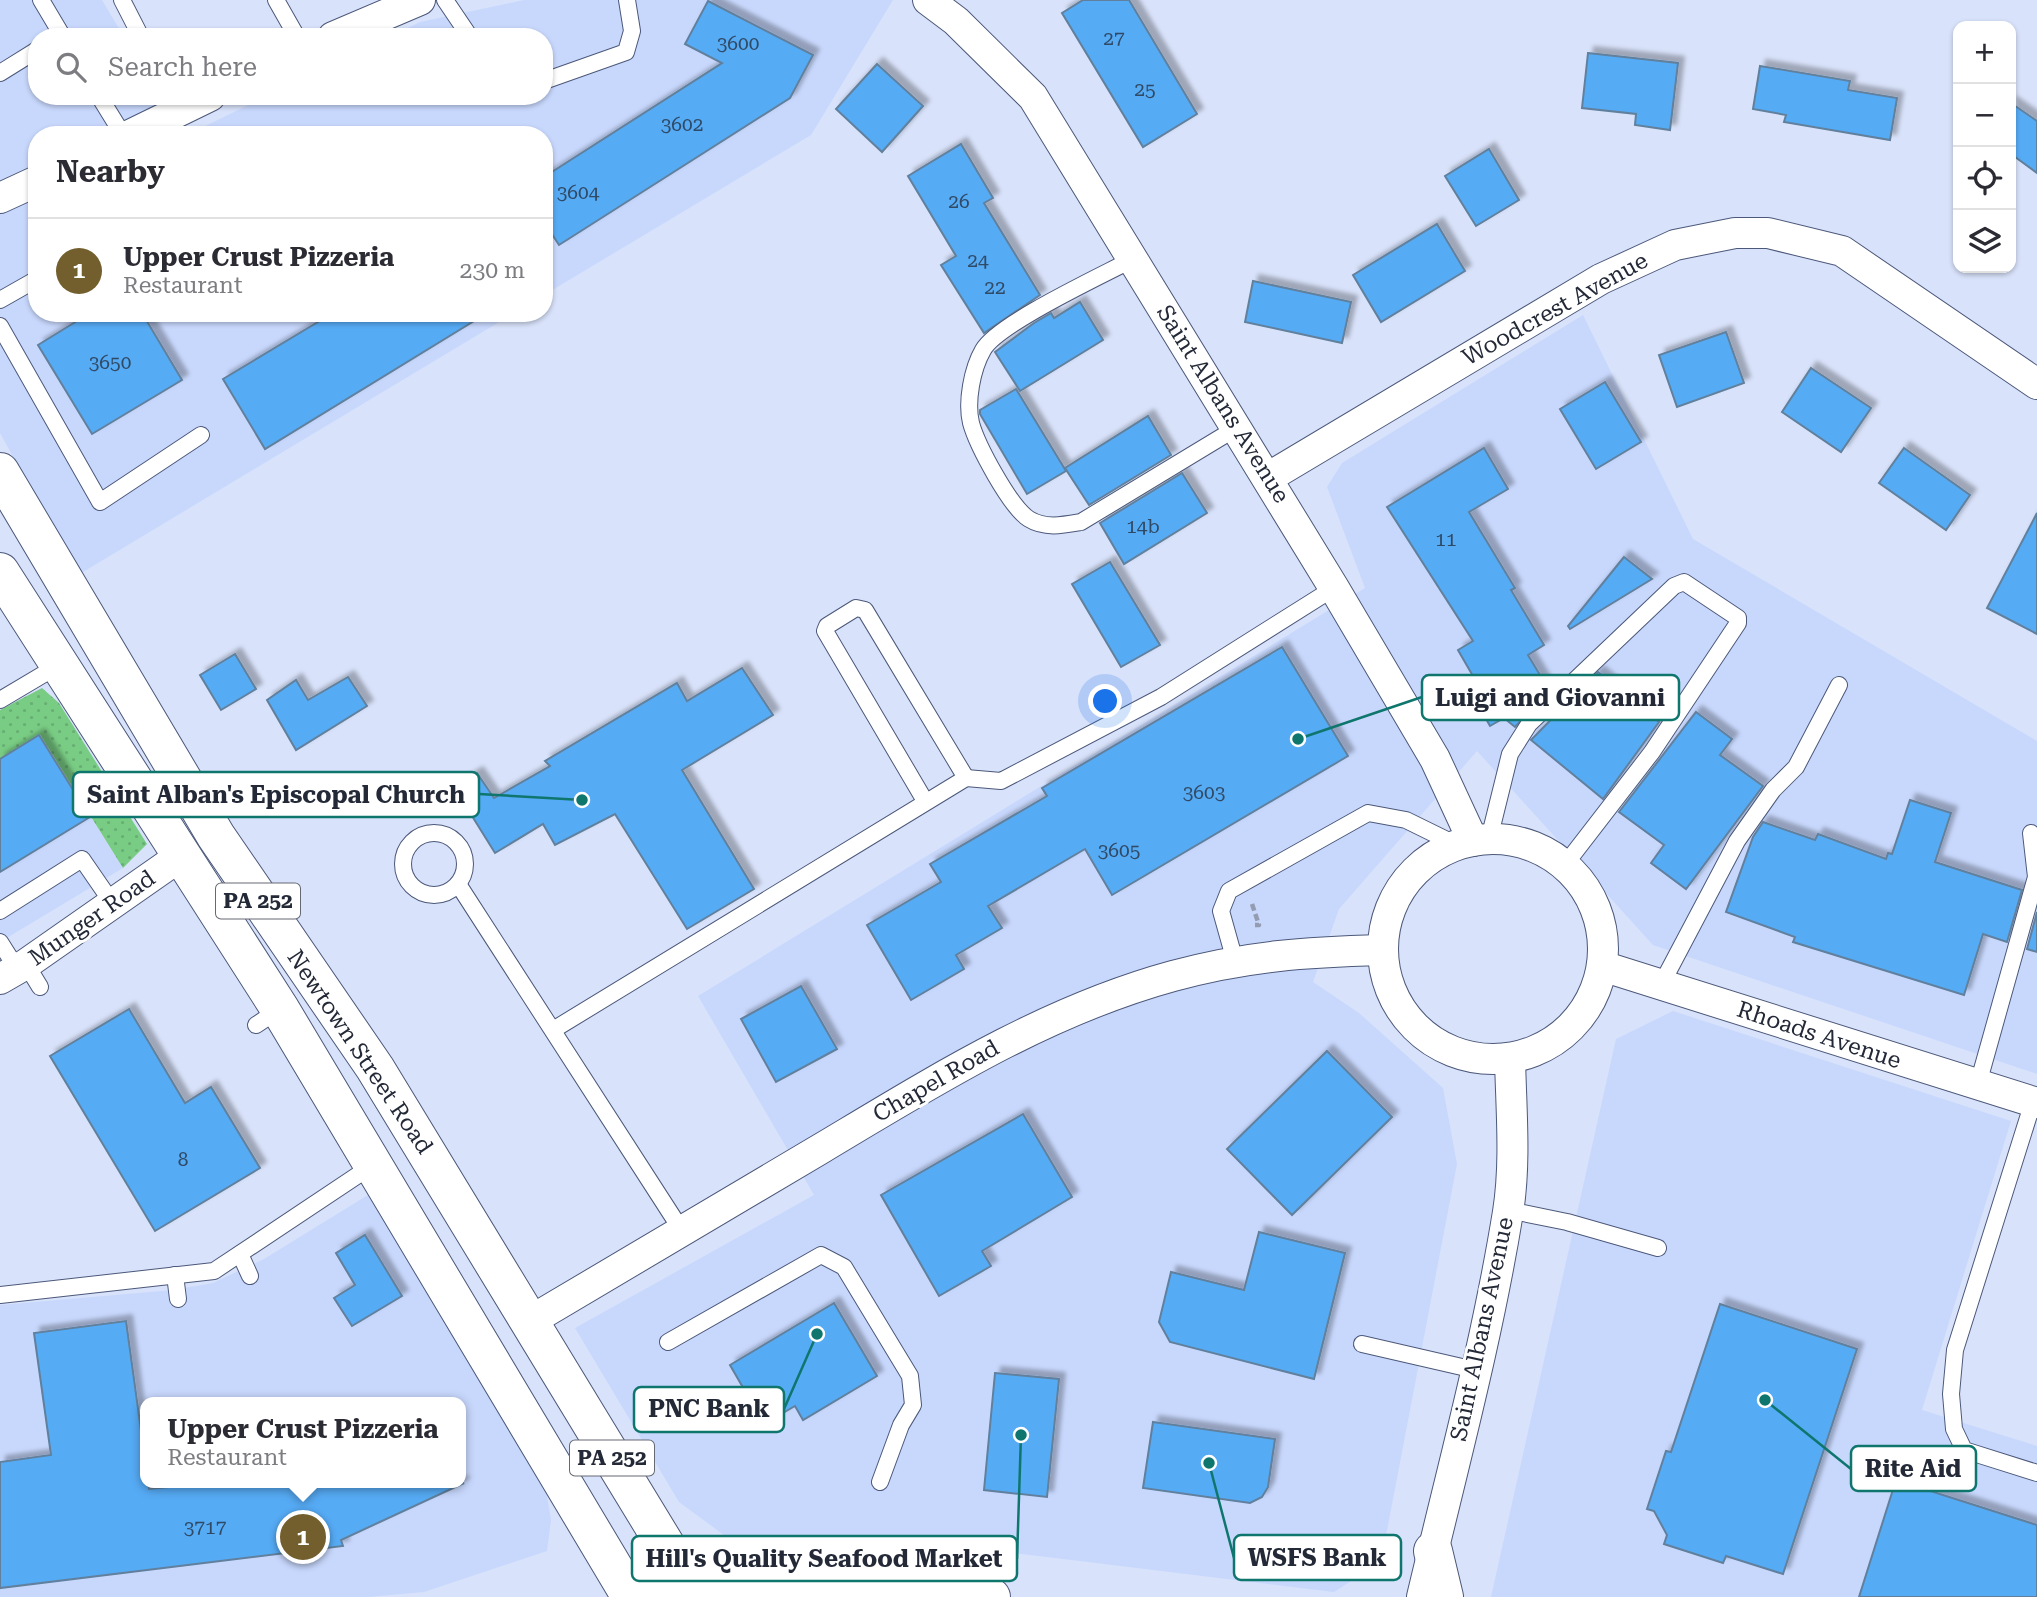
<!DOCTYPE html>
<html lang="en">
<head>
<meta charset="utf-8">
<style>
	body { margin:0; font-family:"Roboto Serif",serif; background:#f7f7f7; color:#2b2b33 }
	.controls { position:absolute; right:21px; top:21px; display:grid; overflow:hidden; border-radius:14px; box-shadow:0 2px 5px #0004 }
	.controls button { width:63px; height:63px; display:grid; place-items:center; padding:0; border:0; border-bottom:2px solid #e1e1e2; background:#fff; color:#2b2b33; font:35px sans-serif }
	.you { position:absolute; left:1106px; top:702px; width:24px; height:24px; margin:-18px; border:5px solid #fff; border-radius:50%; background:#1a73e8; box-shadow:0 0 0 10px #1a73e833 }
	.badge { display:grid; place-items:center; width:46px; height:46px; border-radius:50%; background:#735e2d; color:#fff; font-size:23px; font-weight:700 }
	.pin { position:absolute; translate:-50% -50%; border:4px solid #fff; box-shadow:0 2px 7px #0006 }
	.popup { position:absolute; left:140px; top:1397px; width:326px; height:91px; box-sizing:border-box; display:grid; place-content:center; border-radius:14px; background:#fff; filter:drop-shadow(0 2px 5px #0005); font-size:23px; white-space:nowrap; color:#7c7c81 }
	.popup b { font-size:26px; color:#2b2b33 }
	.popup::after { content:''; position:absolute; left:50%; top:100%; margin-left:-14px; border:14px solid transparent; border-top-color:#fff }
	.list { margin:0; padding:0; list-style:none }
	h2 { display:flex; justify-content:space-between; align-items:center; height:91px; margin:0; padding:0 28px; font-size:30px }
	h2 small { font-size:23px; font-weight:400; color:#7c7c81 }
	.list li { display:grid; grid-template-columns:46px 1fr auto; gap:21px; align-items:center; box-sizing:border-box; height:105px; padding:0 28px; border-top:2px solid #e1e1e2 }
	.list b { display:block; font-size:26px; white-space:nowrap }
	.list p { margin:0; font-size:23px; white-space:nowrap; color:#7c7c81 }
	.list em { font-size:23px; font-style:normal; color:#7c7c81 }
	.icon { flex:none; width:38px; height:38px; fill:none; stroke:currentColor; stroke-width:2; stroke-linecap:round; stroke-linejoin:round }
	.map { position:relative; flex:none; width:2037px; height:1597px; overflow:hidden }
	.search { position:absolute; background:#fff; box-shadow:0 2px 5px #0004; left:28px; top:28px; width:525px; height:77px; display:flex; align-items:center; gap:18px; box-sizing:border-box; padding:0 24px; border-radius:28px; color:#7c7c81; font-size:26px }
	.panel { position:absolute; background:#fff; box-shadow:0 2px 5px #0004; left:28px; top:126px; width:525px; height:196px; border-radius:28px }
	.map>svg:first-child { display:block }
	.built { fill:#c8d8fd; fill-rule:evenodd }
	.grass { fill:url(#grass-dots) }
	.building { fill:#56abf5; stroke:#61809d; stroke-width:2; filter:url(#shadow) }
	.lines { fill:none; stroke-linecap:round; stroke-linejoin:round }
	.lane-casing { stroke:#4b5879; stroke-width:18 }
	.street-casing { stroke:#4b5879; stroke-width:32 }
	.primary-casing { stroke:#4b5879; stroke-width:40 }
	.highway-casing { stroke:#4b5879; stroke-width:40 }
	.path { stroke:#939cb0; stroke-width:4.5; stroke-dasharray:7 3.5; stroke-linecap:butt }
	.lane { stroke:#fff; stroke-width:16 }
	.street { stroke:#fff; stroke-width:30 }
	.primary { stroke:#fff; stroke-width:38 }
	.highway { stroke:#fff; stroke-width:38 }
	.labels { text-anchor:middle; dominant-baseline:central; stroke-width:6; stroke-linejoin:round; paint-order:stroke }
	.number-label { font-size:19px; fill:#304a66 }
	.shield { fill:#fff; stroke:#656973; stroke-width:2 }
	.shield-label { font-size:21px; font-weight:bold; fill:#232937 }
	.street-label { font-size:23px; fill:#232937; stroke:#fff }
	.leader { fill:none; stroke:#0f766e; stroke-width:2.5 }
	.callout-dot { fill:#0f766e; stroke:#fff; stroke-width:2.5 }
	.callout { fill:#fff; stroke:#0f766e; stroke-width:2.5 }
	.callout-label { font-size:24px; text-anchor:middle; font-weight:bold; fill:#232937 }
</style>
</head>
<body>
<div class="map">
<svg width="2037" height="1597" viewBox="0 0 2037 1597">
	<defs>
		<pattern id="grass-dots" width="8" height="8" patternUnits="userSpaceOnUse" patternTransform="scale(1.75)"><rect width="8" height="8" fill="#79cc84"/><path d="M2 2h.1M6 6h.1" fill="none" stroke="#68af73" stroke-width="1.8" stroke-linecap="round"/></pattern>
		<filter id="shadow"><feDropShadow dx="6" dy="-6" stdDeviation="2" flood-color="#0004"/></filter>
	</defs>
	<rect width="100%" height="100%" fill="#d8e2fa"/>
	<!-- built -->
	<g class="built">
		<path d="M0,0H102L124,37H37V96H160L183,135H37V313H514L78,575L0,433Z"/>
		<path d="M524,0H893L811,135L544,295V135H187L267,96H544V37H390L420,22Z"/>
		<path d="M1583,315L1693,539L2037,741V1074L1653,945L1477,751L1339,909L1313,982L1359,1013L1443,1088L1457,1164L1381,1562L1334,1592L939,1544L732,1541L679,1502L575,1328L814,1195L698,996L1365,588L1327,487L1342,463Z"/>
		<path d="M39,735L123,868L0,942V759Z"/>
		<path d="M1673,1011L2011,1121L1922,1410L2037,1446V1597H1491L1616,1039Z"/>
		<path d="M368,1195L546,1490L551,1520L547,1551L424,1592L368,1597H0V1305L173,1290L213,1283L264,1259ZM146,1402H460V1483H146Z"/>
	</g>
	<!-- grass -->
	<path class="grass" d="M42,688L59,703L147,844L123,868L40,735L0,759V710Z"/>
	<!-- building -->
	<g class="building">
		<path d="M1083,0H1129L1197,114L1143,147L1062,13Z"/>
		<path d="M708,1L813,55L790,98L559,245L544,222V177L722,63L685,44Z"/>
		<path d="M1588,53L1678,63L1670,130L1635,125L1636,114L1582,108Z"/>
		<path d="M877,64L923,106L882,152L836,109Z"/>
		<path d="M1760,66L1850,81L1848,90L1897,98L1890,140L1784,122L1786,115L1753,109Z"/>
		<path d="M2011,103L2037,121V173L2011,154Z"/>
		<path d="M961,144L993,198L984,203L1040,295L984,333L941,265L956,256L908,176Z"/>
		<path d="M1489,149L1519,200L1476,226L1445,176Z"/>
		<path d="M1437,224L1465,271L1381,322L1353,275Z"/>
		<path d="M1253,281L1351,302L1342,343L1245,322Z"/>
		<path d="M1080,302L1103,340L1020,391L995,352L1034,323L1051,313L1054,318Z"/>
		<path d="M90,313H142L182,380L92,434L38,345Z"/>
		<path d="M333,313H487L265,449L223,379Z"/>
		<path d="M1726,332L1744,383L1677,407L1659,355Z"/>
		<path d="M1811,368L1871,408L1841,452L1782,412Z"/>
		<path d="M1605,382L1641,442L1596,469L1560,409Z"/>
		<path d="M1016,389L1066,471L1027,494L980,414V410Z"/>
		<path d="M1148,416L1171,455L1089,505L1065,468Z"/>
		<path d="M1484,448L1508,489L1469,512L1515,588L1511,590L1544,645L1528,655L1549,690L1515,727L1504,718L1490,726L1468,688L1477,683L1458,650L1473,641L1387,507Z"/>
		<path d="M1904,448L1970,495L1946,530L1879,483Z"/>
		<path d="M1182,473L1207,513L1124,564L1100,523Z"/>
		<path d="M2037,513V634L1987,608Z"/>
		<path d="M1624,557L1652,579L1570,629L1568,626Z"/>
		<path d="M1110,562L1160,645L1121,667L1072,584Z"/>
		<path d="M1282,647L1348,756L1112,895L1085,849L988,906L1002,928L956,955L964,969L911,1000L867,925L941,882L930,864L1047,796L1042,788Z"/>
		<path d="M235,654L256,689L221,710L200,675Z"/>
		<path d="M742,668L773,715L682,770L754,889L687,929L615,814L555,845L543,824L495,853L454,787L477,773L494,798L550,766L545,761L677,683L687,701Z"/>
		<path d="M1598,672L1659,722L1603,799L1531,740Z"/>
		<path d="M348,677L367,706L296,750L267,700L296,680L308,700Z"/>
		<path d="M1696,712L1732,739L1720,755L1763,786L1686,889L1651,863L1664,845L1619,812Z"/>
		<path d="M39,735L90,817L0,872V759Z"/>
		<path d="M1910,800L1951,813L1935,862L2022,890L2007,942L1983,934L1964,995L1793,942L1795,937L1726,912L1753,837L1763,822L1815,840L1818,834L1886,859L1888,853L1892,854Z"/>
		<path d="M2037,912V952L2027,949Z"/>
		<path d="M801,986L837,1049L776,1082L741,1019Z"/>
		<path d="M129,1009L185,1103L211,1087L260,1168L155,1231L50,1056Z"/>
		<path d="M1327,1051L1392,1117L1292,1215L1227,1149Z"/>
		<path d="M1023,1114L1072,1197L982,1251L991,1266L939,1296L881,1195Z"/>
		<path d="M1259,1232L1345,1253L1314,1379L1170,1342L1159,1322L1171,1272L1244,1290Z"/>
		<path d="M365,1235L402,1296L352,1326L334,1298L355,1285L336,1253Z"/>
		<path d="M834,1303L877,1376L803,1420L795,1406L764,1424L730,1365Z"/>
		<path d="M1720,1304L1857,1349L1783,1574L1726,1556L1723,1563L1664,1544L1667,1535L1654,1511L1647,1509L1666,1451L1671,1452Z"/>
		<path d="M126,1321L149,1489L210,1483H464L341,1540L343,1546L0,1588V1462L51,1455L34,1333Z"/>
		<path d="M995,1373L1059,1379L1047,1497L984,1490Z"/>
		<path d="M1153,1422L1275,1439L1268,1487L1262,1497L1250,1503L1143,1488Z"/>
		<path d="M1896,1480L2037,1525V1597H1859Z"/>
	</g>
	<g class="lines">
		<defs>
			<g id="lane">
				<path d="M41,0L63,37"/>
				<path d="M122,0L141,37"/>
				<path d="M276,0L297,37"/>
				<path d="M445,0L470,37"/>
				<path d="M0,73L37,50"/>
				<path d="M544,81L626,52L632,31L627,0"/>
				<path d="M99,96L123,135"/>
				<path d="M1133,259C1103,275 997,324 983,350C972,369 966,402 971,423C977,445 1010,507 1029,519C1045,529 1064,525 1081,522L1238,427"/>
				<path d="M0,300L37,279"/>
				<path d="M0,326L100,502L201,435"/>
				<path d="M0,700L59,665"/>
				<path d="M966,778L1001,781L1161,697L1334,588"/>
				<circle cx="434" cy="864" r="31"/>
				<path d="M1489,839L1510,754L1529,724L1674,586L1684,582L1738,618V623L1652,752L1564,866"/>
				<path d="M458,884L682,1231"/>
				<path d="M0,911L82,859L113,904"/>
				<path d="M0,942L17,969"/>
				<path d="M1235,961L1221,911L1229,891L1368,813L1406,820L1457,845"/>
				<path d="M26,964L40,987"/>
				<path d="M1661,985L1737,841L1773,790L1796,767L1839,685"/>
				<path d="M256,1025L280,1009"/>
				<path d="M553,1030L966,778L865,610L856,608L827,626L825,631L925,801"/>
				<path d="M1978,1084L2036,877L2031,833"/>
				<path d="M2033,1102L1955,1350L1951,1394L1954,1429L1964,1450L2037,1473"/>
				<path d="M1508,1210L1567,1222L1658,1248"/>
				<path d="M240,1254L250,1276"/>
				<path d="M175,1275L178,1299"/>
				<path d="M0,1295L214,1271L373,1165"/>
				<path d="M668,1342L821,1255L844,1267L910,1376L913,1405L901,1425L880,1482"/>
				<path d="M1362,1344L1475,1370"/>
			</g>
			<g id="street">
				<path d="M928,0L956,21L1033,97L1334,588L1435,759L1473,841"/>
				<path d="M333,37L420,0"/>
				<path d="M130,135L210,96"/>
				<path d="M0,198L37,181"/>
				<path d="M1269,477L1601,279L1675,245L1735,233H1768L1842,251L2037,384"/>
				<circle cx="1493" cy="949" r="110"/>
				<path d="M1602,966L2037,1103"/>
				<path d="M0,979L26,964L182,855"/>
				<path d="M530,1321C627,1263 724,1205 822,1148C934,1081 1045,1011 1173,976C1246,956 1307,952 1382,950"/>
				<path d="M1422,1597C1452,1470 1487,1342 1508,1212C1516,1162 1511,1108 1510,1058"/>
			</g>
			<g id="primary">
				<path d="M0,472L216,836L375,1068L697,1597"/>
				<path d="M0,572L280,1009L631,1597"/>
			</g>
			<g id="highway">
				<path d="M1433,1551L1444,1597"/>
				<path d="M631,1597L790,1592L991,1597"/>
			</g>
		</defs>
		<!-- lane casing -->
		<use href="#lane" class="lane-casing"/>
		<!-- street casing -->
		<use href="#street" class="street-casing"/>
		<!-- primary casing -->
		<use href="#primary" class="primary-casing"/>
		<!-- highway casing -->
		<use href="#highway" class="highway-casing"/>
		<!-- path -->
		<path class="path" d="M1252,904L1259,925H1255"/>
		<!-- lane -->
		<use href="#lane" class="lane"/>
		<!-- street -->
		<use href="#street" class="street"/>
		<!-- primary -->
		<use href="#primary" class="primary"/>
		<!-- highway -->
		<use href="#highway" class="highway"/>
	</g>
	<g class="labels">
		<!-- number labels -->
		<g class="number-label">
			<text x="1114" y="38">27</text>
			<text x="738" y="43">3600</text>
			<text x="1145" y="89">25</text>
			<text x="682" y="124">3602</text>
			<text x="578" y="192">3604</text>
			<text x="959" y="201">26</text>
			<text x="978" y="260">24</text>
			<text x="995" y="287">22</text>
			<text x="110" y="362">3650</text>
			<text x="1143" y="526">14b</text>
			<text x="1446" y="539">11</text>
			<text x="1204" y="792">3603</text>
			<text x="1119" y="850">3605</text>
			<text x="183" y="1159">8</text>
			<text x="205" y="1527">3717</text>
		</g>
		<!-- shield labels -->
		<g class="shield">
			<rect x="216" y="883.5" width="84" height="35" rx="5"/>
			<rect x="570" y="1440.5" width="84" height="35" rx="5"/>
		</g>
		<g class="shield-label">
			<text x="258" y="901">PA 252</text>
			<text x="612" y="1458">PA 252</text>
		</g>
		<!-- street labels -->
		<g class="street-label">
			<text transform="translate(1555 309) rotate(-29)">Woodcrest Avenue</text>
			<text transform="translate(1223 404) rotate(58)">Saint Albans Avenue</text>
			<text transform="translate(92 918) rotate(-35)">Munger Road</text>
			<text transform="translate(1819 1035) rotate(18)">Rhoads Avenue</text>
			<text transform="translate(360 1052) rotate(56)">Newtown Street Road</text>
			<text transform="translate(936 1081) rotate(-30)">Chapel Road</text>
			<text transform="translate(1482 1329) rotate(-78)">Saint Albans Avenue</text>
		</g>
	</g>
	<!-- callouts -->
	<path class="leader" d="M1298 739L1422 697M582 800L479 794M817 1334L784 1409M1765 1400L1851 1469M1209 1463L1234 1558M1021 1435L1017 1559"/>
	<g class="callout-dot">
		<circle cx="1298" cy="739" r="7"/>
		<circle cx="582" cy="800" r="7"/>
		<circle cx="817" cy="1334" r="7"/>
		<circle cx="1765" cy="1400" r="7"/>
		<circle cx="1209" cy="1463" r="7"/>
		<circle cx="1021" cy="1435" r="7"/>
	</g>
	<g class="callout">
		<rect x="1422" y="675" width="257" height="45" rx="7"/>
		<rect x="73" y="772" width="406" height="45" rx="7"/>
		<rect x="634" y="1387" width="150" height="45" rx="7"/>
		<rect x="1851" y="1446" width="125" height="45" rx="7"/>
		<rect x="1234" y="1535" width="167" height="45" rx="7"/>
		<rect x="632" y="1536" width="385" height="45" rx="7"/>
	</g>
	<g class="callout-label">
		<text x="1550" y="706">Luigi and Giovanni</text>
		<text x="276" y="803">Saint Alban's Episcopal Church</text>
		<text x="709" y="1417">PNC Bank</text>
		<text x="1913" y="1477">Rite Aid</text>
		<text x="1317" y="1566">WSFS Bank</text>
		<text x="824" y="1567">Hill's Quality Seafood Market</text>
	</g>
</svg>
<div class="controls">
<button>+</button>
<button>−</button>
<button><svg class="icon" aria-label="locate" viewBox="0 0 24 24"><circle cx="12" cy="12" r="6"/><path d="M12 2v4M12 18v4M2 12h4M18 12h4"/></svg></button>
<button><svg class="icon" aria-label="layers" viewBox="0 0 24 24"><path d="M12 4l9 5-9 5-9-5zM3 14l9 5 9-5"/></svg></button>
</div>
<div class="you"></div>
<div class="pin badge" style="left:303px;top:1537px">1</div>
<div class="popup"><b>Upper Crust Pizzeria</b>Restaurant</div>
<div class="search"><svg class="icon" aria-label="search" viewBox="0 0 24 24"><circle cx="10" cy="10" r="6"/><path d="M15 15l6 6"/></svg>Search here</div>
<section class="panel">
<h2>Nearby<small></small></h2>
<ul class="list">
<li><span class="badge">1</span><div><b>Upper Crust Pizzeria</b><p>Restaurant</p></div><em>230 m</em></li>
</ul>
</section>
</div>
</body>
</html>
